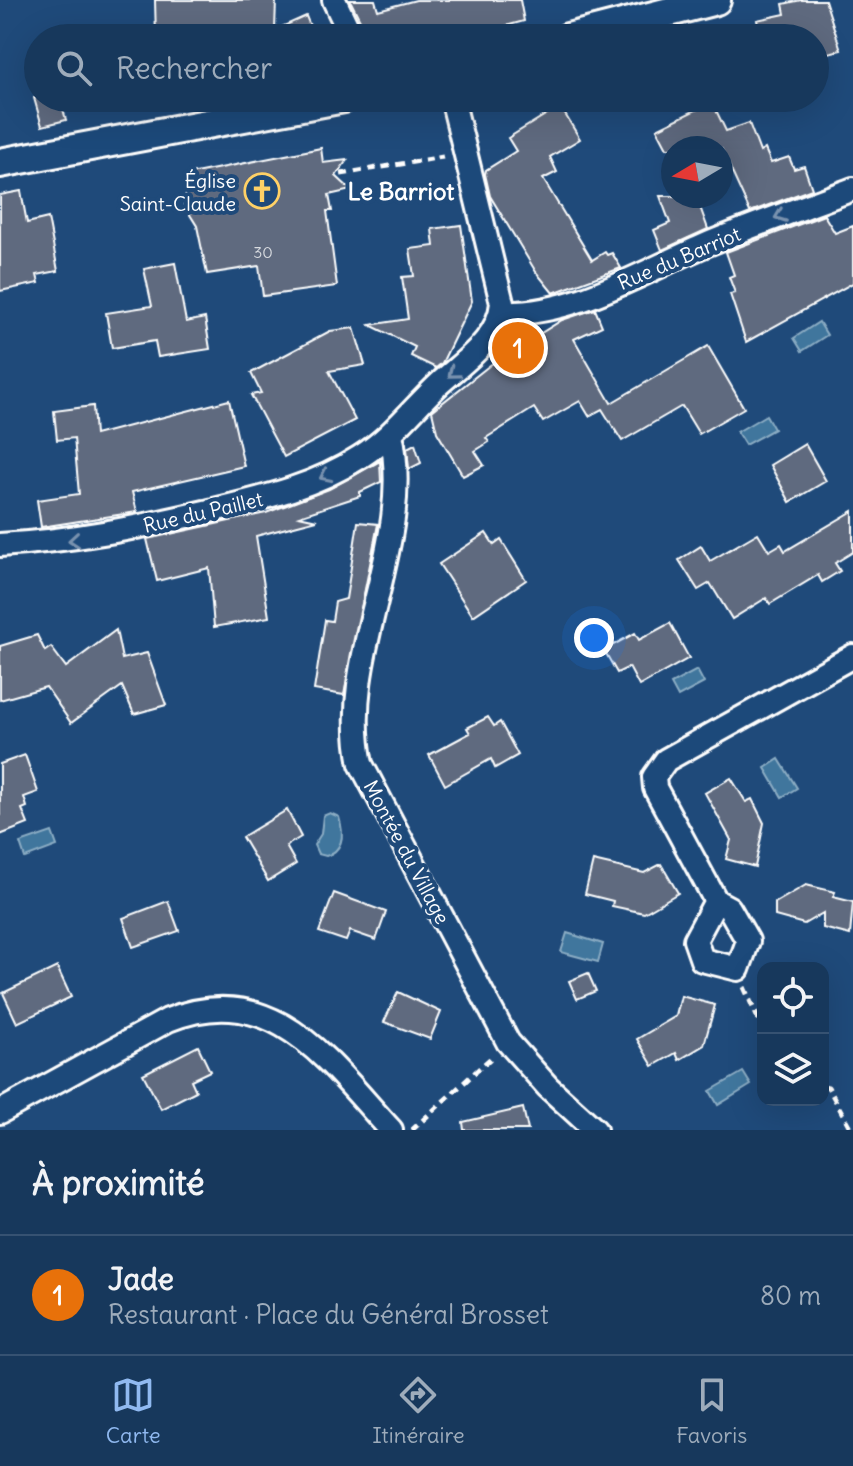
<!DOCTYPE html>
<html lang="fr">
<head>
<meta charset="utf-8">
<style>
	body { margin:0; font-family:Delius,sans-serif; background:#244365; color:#f1f3f6 }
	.controls { position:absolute; right:24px; bottom:24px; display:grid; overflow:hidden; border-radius:16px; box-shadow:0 8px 32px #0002 }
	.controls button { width:72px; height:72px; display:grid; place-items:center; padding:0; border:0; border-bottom:2px solid #365272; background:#17385c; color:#f1f3f6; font:40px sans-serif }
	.compass { position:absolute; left:661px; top:136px; width:72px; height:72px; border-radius:50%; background:#17385c; box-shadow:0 8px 32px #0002; rotate:260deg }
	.you { position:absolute; left:594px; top:638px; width:28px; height:28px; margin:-20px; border:6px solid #fff; border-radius:50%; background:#1a73e8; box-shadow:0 0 0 12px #1a73e833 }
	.badge { display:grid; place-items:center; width:52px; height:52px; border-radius:50%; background:#90b9f0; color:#fff; font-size:26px; font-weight:700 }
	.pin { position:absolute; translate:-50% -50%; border:4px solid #fff; box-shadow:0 2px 8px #0006 }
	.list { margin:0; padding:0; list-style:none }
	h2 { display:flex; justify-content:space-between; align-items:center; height:104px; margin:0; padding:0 32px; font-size:34px }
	h2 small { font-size:26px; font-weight:400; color:#9eacbb }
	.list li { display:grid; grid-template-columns:52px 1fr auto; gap:24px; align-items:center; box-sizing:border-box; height:120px; padding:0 32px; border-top:2px solid #365272 }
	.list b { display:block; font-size:30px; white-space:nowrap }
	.list p { margin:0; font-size:26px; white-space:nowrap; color:#9eacbb }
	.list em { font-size:26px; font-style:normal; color:#9eacbb }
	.icon { flex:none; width:44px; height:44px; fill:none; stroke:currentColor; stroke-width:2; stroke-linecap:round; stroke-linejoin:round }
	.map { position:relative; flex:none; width:853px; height:1130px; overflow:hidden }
	.search { position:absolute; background:#17385c; box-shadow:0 8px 32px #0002; left:24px; right:24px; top:24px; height:88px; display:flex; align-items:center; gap:20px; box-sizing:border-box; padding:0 28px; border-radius:44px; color:#9eacbb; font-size:30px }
	.sheet { height:224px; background:#17385c }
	nav { display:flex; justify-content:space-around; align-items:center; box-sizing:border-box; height:112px; border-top:2px solid #365272; background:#17385c; font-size:22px; color:#9eacbb }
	nav a { display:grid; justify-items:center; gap:4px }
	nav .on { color:#90b9f0 }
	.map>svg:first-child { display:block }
	.water { fill:#40769d; stroke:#8cadc4; stroke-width:2 }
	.building { fill:#5f6b7f; stroke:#fff; stroke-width:2 }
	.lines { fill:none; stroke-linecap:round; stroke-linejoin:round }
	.minor-casing { stroke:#fff; stroke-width:28 }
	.tertiary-casing { stroke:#fff; stroke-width:34 }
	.path { stroke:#fff; stroke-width:5; stroke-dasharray:8 6; stroke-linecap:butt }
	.minor { stroke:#1f4a7a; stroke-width:22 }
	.tertiary { stroke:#1f4a7a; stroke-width:28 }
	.oneway { stroke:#7992af }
	.labels { text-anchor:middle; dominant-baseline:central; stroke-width:8; stroke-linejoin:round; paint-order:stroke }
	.number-label { font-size:16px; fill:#d7dadf }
	.poi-label { font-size:20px; fill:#fff; stroke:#1f4a7a; text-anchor:end }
	.street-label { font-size:20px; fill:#fff; stroke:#1f4a7a }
	.quarter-label { font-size:24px; font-weight:bold; fill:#fff; stroke:#1f4a7a }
</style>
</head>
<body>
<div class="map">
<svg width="853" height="1130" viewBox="0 0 853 1130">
	<rect width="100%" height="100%" fill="#1f4a7a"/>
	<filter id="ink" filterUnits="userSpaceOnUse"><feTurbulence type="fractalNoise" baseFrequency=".0125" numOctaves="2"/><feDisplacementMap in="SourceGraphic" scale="16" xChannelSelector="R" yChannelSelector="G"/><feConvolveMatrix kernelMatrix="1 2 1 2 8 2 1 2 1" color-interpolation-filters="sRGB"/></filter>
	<g filter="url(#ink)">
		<!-- water -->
		<g class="water">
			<path d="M819,322L827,335L802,351L794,338Z"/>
			<path d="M766,415L774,429L745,445L737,432Z"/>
			<path d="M697,670L704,683L678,697L671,684Z"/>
			<path d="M779,759L797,788L782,797L765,768Z"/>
			<path d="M330,813L339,817C344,833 344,850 326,856L318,854L314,845L321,834L323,816Z"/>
			<path d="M52,832L57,846L25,858L20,843Z"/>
			<path d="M567,933L603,944L598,962L561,952Z"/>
			<path d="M743,1072L751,1085L718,1105L710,1091Z"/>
		</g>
		<!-- building -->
		<g class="building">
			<path d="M155,0H276L275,30L306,16L315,38H156Z"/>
			<path d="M350,0H375L378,10L416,0H520L524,21L462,38H369Z"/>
			<path d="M801,0H825L841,50L815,56V38H761L757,20L785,14L783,4Z"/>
			<path d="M34,98H60L66,120L42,126Z"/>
			<path d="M712,102L726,131L749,123L760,152L765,149L771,163L789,157L794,169L804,166L812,189L750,212L721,148H667L657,129Z"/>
			<path d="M560,106L580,139L550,157L557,172L543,179L592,260L605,252L607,255L612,253L621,268L553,293L536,272L490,196L485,174L486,170L516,151L508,138Z"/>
			<path d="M321,148L323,163L347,160L336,176L351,190L329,195L332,211H327L337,286L263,296L259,266L207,274L197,226L184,205L190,174Z"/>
			<path d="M21,191L27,223L48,218L58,271L37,275L39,283L0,291V195Z"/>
			<path d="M660,196H696L708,229L662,250L654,230L670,223Z"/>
			<path d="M824,215L835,233L853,226V283L746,342L730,294L735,293L729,277L734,275L726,252Z"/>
			<path d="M461,225L472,301L442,363L436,368L411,356L415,347L370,325L408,319L402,277L414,276L410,249L434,246L432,229Z"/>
			<path d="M175,263L186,322L205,318L210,349L158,357L155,341L112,348L106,313L152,306L144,269Z"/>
			<path d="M595,309L602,326L574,339L611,403L708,346L744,408L699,434L682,406L622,441L602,409L589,416L580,401L543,422L534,408L486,438L489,442L475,451L484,465L463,476L437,432L432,411L490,365L562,320Z"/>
			<path d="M354,328L365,365L329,371L355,420L284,457L251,395L261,393L251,373L330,331Z"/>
			<path d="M229,400L244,466L132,492L137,512L41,527L37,500L79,494L74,438L57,440L54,411L93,406L95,435Z"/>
			<path d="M415,444L421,463L409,469L407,448Z"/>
			<path d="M805,444L826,481L790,502L770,465Z"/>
			<path d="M380,461L381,482L360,492V496L299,516L317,520L256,536L269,617L214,627L209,568L157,581L147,539L266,513L329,489Z"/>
			<path d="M853,511V552L835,563L840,571L822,582L818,575L770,604L766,598L732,619L710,583L698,590L679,560L701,546L710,561L758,533L769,551L781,544L785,551Z"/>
			<path d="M358,522L378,524L344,695L314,690L325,620L332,621L335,602L346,599Z"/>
			<path d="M486,533L494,545L501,540L526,580L473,616L439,564Z"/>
			<path d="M670,623L689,658L639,686L629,667L617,673L604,650L635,633L639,640Z"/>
			<path d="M116,630L122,659L147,653L166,705L134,714L122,686L71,723L46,687L0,700V646L37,635L45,651L51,647L66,667Z"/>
			<path d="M488,717L494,726L500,722L518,755L495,768L491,759L445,785L429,755L470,733L467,728Z"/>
			<path d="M25,755L38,792L24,797L27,807L22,809L28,824L0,835V764Z"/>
			<path d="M731,778L746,802L752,799L764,823L755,867L726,859L731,840L705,793Z"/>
			<path d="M287,810L301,837L286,846L296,864L268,881L242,837Z"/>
			<path d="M593,861L644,873L661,864L678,893L644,913L612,906L613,901L585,894Z"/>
			<path d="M806,885L835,892L833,897L853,902L850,935L823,928V913L804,924L775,916V903Z"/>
			<path d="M334,893L386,912L376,940L350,931L346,941L319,932Z"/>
			<path d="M168,901L179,931L133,947L123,918Z"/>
			<path d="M57,967L71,997L17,1023L3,993Z"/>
			<path d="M588,973L596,991L577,999L569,981Z"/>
			<path d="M398,992L441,1012L430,1039L384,1022Z"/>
			<path d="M681,996L715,1005L704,1045L679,1060L676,1053L653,1066L637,1039L676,1016Z"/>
			<path d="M198,1046L210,1071L191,1080L196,1091L161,1109L143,1074Z"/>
			<path d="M523,1108L528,1130H464L463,1122Z"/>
		</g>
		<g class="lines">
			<defs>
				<g id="minor">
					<path d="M334,0L352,38"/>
					<path d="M501,313C572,316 640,273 703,246C752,225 803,208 853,189"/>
					<path d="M391,434C415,544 338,655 361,764L508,1042L548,1087L595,1130"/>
					<path d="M0,545C70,541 136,528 205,512C259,499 312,488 360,457C392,437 413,408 440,383C465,360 499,339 502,303L452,98"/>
					<path d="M716,901L695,940L702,960L738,969L748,941L729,908L716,901L655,788L654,777L666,760L853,656"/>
					<path d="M0,1112L168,1020C274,978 328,1062 391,1130"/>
				</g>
				<g id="tertiary">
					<path d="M568,38L716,0"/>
					<path d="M0,163L344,98"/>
				</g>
			</defs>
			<!-- minor casing -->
			<use href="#minor" class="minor-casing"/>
			<!-- tertiary casing -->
			<use href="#tertiary" class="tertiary-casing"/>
			<!-- path -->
			<g class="path">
				<path d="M341,174L443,157"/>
				<path d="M744,987L763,1030"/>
				<path d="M823,1086L828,1087L851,1129"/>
				<path d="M412,1130L493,1056"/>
			</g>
			<!-- minor -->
			<use href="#minor" class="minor"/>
			<!-- tertiary -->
			<use href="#tertiary" class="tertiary"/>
		</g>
		<!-- one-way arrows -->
		<defs><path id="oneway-chevron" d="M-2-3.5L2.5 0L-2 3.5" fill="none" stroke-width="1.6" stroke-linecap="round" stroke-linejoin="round" transform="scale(2)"/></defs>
		<g class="oneway">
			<use href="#oneway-chevron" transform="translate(780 216) rotate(159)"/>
			<use href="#oneway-chevron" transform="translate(453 373) rotate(141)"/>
			<use href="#oneway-chevron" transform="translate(325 476) rotate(154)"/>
			<use href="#oneway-chevron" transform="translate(74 540) rotate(175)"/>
		</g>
	</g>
	<!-- icons -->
	<defs>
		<symbol id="church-ring" viewBox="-11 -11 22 22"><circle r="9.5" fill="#1f4a7a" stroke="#ffd166" stroke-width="1.5"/><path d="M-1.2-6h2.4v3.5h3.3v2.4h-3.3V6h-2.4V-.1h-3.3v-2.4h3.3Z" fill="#ffd166"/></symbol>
	</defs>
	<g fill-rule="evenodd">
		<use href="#church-ring" x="242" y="171" width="40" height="40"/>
	</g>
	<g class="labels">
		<!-- number labels -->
		<g class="number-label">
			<text x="263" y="252">30</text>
		</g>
		<!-- poi labels -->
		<g class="poi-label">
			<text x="236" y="180">Église<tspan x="236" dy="23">Saint-Claude</tspan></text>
		</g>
		<!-- street labels -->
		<g class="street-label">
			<text transform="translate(679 258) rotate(-23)">Rue du Barriot</text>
			<text transform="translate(203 512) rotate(-13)">Rue du Paillet</text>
			<text transform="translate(407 852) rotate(62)">Montée du Village</text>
		</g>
		<!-- quarter labels -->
		<g class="quarter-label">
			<text x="401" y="191">Le Barriot</text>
		</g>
	</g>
</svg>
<div class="controls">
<button><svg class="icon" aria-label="locate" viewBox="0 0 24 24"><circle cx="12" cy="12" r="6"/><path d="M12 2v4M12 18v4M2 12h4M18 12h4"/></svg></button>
<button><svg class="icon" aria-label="layers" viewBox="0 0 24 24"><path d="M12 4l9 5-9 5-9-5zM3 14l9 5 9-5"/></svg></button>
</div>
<svg class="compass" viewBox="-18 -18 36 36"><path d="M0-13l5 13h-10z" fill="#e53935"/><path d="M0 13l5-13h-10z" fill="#9eacbb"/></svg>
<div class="you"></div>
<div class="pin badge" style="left:518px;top:348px;background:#e8710a">1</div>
<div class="search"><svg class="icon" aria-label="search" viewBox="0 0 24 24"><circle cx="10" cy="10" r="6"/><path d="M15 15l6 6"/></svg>Rechercher</div>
</div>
<section class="sheet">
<h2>À proximité<small></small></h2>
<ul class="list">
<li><span class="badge" style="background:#e8710a">1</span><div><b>Jade</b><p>Restaurant · Place du Général Brosset</p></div><em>80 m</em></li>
</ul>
</section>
<nav>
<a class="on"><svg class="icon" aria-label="map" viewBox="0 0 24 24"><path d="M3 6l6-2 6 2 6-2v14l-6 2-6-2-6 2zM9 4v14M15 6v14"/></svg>Carte</a>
<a><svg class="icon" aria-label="directions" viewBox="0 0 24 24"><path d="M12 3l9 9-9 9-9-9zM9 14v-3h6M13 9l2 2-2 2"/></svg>Itinéraire</a>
<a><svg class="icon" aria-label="saved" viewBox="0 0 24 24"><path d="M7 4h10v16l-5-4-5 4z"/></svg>Favoris</a>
</nav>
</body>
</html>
